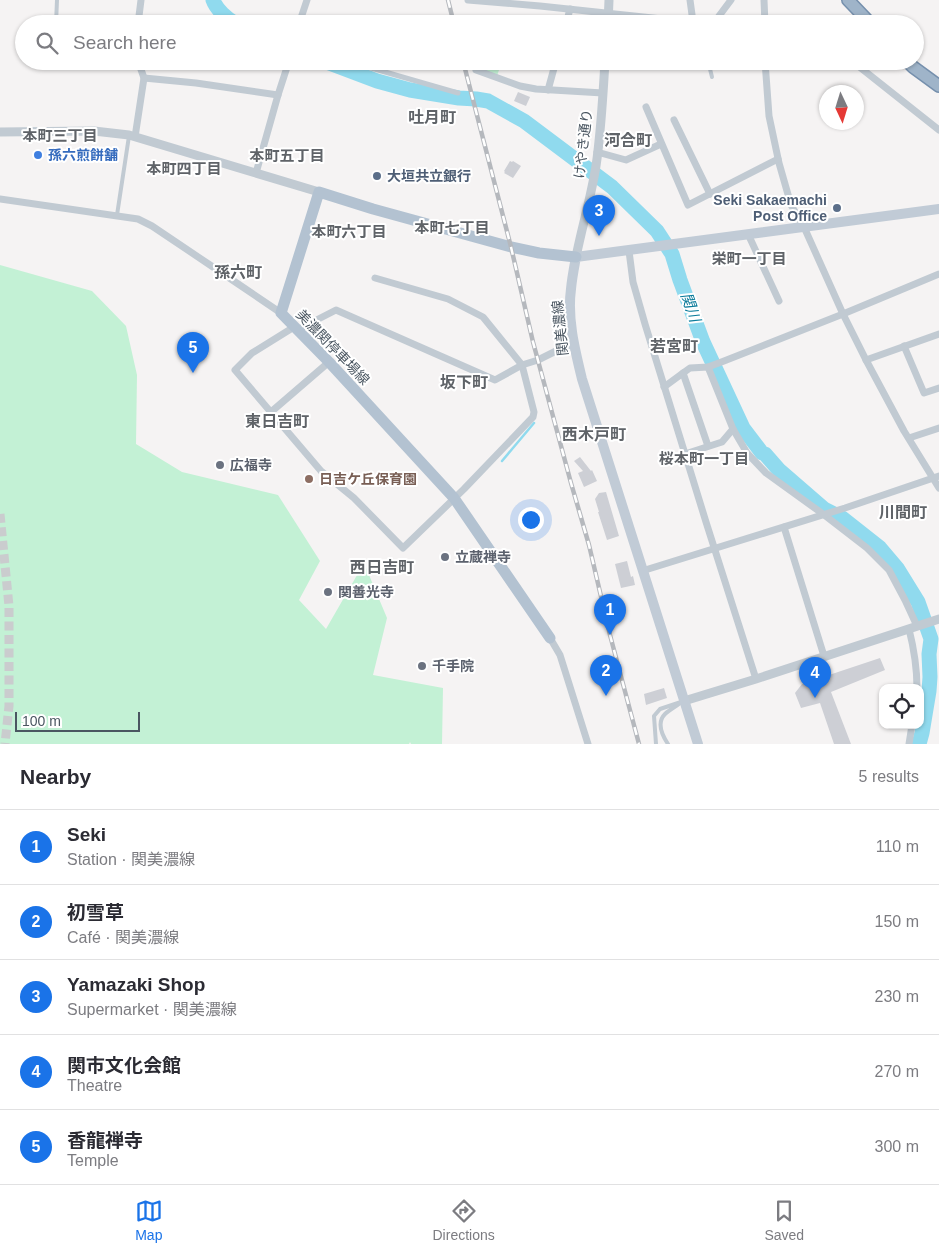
<!DOCTYPE html>
<html lang="en">
<head>
<meta charset="utf-8">
<style>
	body { margin:0; font-family:Arial,"Noto Sans JP",sans-serif; background:#f7f7f7; color:#2b2b33 }
	.controls { position:absolute; right:15px; bottom:15px; display:grid; overflow:hidden; border-radius:10px; box-shadow:0 1px 4px #0004 }
	.controls button { width:45px; height:45px; display:grid; place-items:center; padding:0; border:0; border-bottom:1px solid #e1e1e2; background:#fff; color:#2b2b33; font:25px sans-serif }
	.compass { position:absolute; left:819px; top:85px; width:45px; height:45px; border-radius:50%; background:#fff; box-shadow:0 1px 4px #0004; rotate:176deg }
	.scale { position:absolute; left:15px; bottom:12px; width:125px; box-sizing:border-box; padding-left:5px; border:2px solid #4a5661; border-top:0; font-size:14px; line-height:18px; white-space:nowrap; color:#4a5661; -webkit-text-stroke:4px #fff; paint-order:stroke }
	.you { position:absolute; left:530px; top:519px; width:18px; height:18px; margin:-12px; border:4px solid #fff; border-radius:50%; background:#1a73e8; box-shadow:0 0 0 8px #1a73e833 }
	.badge { display:grid; place-items:center; width:32px; height:32px; border-radius:50%; background:#1a73e8; color:#fff; font-size:16px; font-weight:700 }
	.pin { position:absolute; translate:-50% -41px; filter:drop-shadow(0 1px 2px #0008) }
	.pin::after { content:''; position:absolute; top:26px; width:18px; height:15px; background:inherit; clip-path:polygon(0 0,100% 0,50% 100%) }
	.list { margin:0; padding:0; list-style:none }
	h2 { display:flex; justify-content:space-between; align-items:center; height:65px; margin:0; padding:0 20px; font-size:21px }
	h2 small { font-size:16px; font-weight:400; color:#7c7c81 }
	.list li { display:grid; grid-template-columns:32px 1fr auto; gap:15px; align-items:center; box-sizing:border-box; height:75px; padding:0 20px; border-top:1px solid #e1e1e2 }
	.list b { display:block; font-size:19px; white-space:nowrap }
	.list p { margin:0; font-size:16px; white-space:nowrap; color:#7c7c81 }
	.list em { font-size:16px; font-style:normal; color:#7c7c81 }
	.icon { flex:none; width:28px; height:28px; fill:none; stroke:currentColor; stroke-width:2; stroke-linecap:round; stroke-linejoin:round }
	.map { position:relative; flex:none; width:939px; height:744px; overflow:hidden }
	.search { position:absolute; background:#fff; box-shadow:0 1px 4px #0004; left:15px; right:15px; top:15px; height:55px; display:flex; align-items:center; gap:12px; box-sizing:border-box; padding:0 18px; border-radius:28px; color:#7c7c81; font-size:19px }
	.sheet { height:440px; background:#fff }
	nav { display:flex; justify-content:space-around; align-items:center; box-sizing:border-box; height:70px; border-top:1px solid #e1e1e2; background:#fff; font-size:14px; color:#7c7c81 }
	nav a { display:grid; justify-items:center; gap:2px }
	nav .on { color:#1a73e8 }
	.map>svg:first-child { display:block }
	.green { fill:#c3f1d5 }
	.lines { fill:none; stroke-linecap:round; stroke-linejoin:round }
	.stream { stroke:#90daee; stroke-width:2.5 }
	.river { stroke:#90daee; stroke-width:15 }
	.building { fill:#cdcfd5 }
	.tertiary-tunnel { stroke:#caccce; stroke-width:9; stroke-dasharray:9 4.5; stroke-linecap:butt }
	.trunk-casing { stroke:#7690ad; stroke-width:14 }
	.service { stroke:#c1cad2; stroke-width:4 }
	.pedestrian { stroke:#c1cad2; stroke-width:5 }
	.minor { stroke:#c1cad2; stroke-width:7 }
	.tertiary { stroke:#c1cad2; stroke-width:9 }
	.secondary { stroke:#c1cbd6; stroke-width:10 }
	.primary { stroke:#b3c2d1; stroke-width:11 }
	.trunk { stroke:#9fb4c9; stroke-width:11 }
	.rail-casing { stroke:#b5b8bd; stroke-width:4.5 }
	.rail { stroke:#fff; stroke-width:2.5; stroke-dasharray:8; stroke-linecap:butt }
	.shop-dot { fill:#3f7fe0; stroke:#fff; stroke-width:2 }
	.service-dot { fill:#5c6f8a; stroke:#fff; stroke-width:2 }
	.worship-dot { fill:#6b7280; stroke:#fff; stroke-width:2 }
	.education-dot { fill:#8d6e63; stroke:#fff; stroke-width:2 }
	.labels { text-anchor:middle; dominant-baseline:central; stroke-width:4; stroke-linejoin:round; paint-order:stroke }
	.street-label { font-size:14px; fill:#4a5661; stroke:#fff }
	.shop-label { font-size:14px; font-weight:bold; fill:#366cbe; stroke:#fff; text-anchor:start }
	.service-label { font-size:14px; font-weight:bold; fill:#4e5e75; stroke:#fff; text-anchor:start }
	.worship-label { font-size:14px; font-weight:bold; fill:#5b616d; stroke:#fff; text-anchor:start }
	.education-label { font-size:14px; font-weight:bold; fill:#785e54; stroke:#fff; text-anchor:start }
	.neighbourhood-label { font-size:15px; font-weight:bold; fill:#5f6368; stroke:#fff }
	.water-label { font-size:15px; font-style:italic; fill:#0c7c9b; stroke:#fff }
	.quarter-label { font-size:16px; font-weight:bold; fill:#5f6368; stroke:#fff }
</style>
</head>
<body>
<div class="map">
<svg width="939" height="744" viewBox="0 0 939 744">
	<rect width="100%" height="100%" fill="#f5f3f3"/>
	<!-- green -->
	<g class="green">
		<path d="M471,61H502L497,76L470,67Z"/>
		<path d="M0,265L92,291L126,326L137,375L136,444L182,472L278,495L320,561L299,600L326,629L364,563L387,618L373,675L443,688L442,744H411L410,742L409,744H0Z"/>
	</g>
	<g class="lines">
		<!-- stream -->
		<path class="stream" d="M502,461L534,423"/>
		<!-- river -->
		<g class="river">
			<path d="M213,0C216,9 227,19 236,24"/>
			<path d="M324,61L377,81L410,90L459,98L476,99L488,101L524,121L612,187L657,231L672,254L680,280L703,342L743,428L762,453L765,454L779,470L824,509L842,518L880,548L897,568L918,602L931,639L929,654L930,677L929,691L922,733L919,744"/>
		</g>
	</g>
	<!-- building -->
	<g class="building">
		<path d="M518,92L530,97L526,106L514,101Z"/>
		<path d="M510,161L512,162L513,161L521,166L513,178L504,173L505,172L504,171Z"/>
		<path d="M580,457L591,471L592,470L597,481L584,487L578,473L583,471L574,461Z"/>
		<path d="M606,492L619,536L607,540L598,512H599L595,499L599,493Z"/>
		<path d="M627,561L631,577L633,576L635,585L621,588L615,564Z"/>
		<path d="M880,658L885,670L831,692L851,744H834L820,703L801,708L795,693L802,684Z"/>
		<path d="M664,688L667,698L646,705L644,694Z"/>
	</g>
	<g class="lines">
		<!-- tertiary-tunnel -->
		<path class="tertiary-tunnel" d="M0,514L9,606V706L5,744"/>
		<defs>
			<g id="trunk">
				<path d="M848,0L871,24"/>
				<path d="M907,61L913,67L939,86"/>
			</g>
		</defs>
		<!-- trunk casing -->
		<use href="#trunk" class="trunk-casing"/>
		<!-- service -->
		<g class="service">
			<path d="M56,24L57,0"/>
			<path d="M708,61L712,77"/>
			<path d="M117,215L129,136"/>
			<path d="M656,744L654,716L660,709L684,701"/>
			<path d="M668,744C662,735 656,723 665,714C669,710 675,707 679,704"/>
		</g>
		<!-- pedestrian -->
		<path class="pedestrian" d="M347,61L458,93"/>
		<!-- minor -->
		<g class="minor">
			<path d="M468,0L540,6L709,24"/>
			<path d="M690,0L693,22"/>
			<path d="M764,0L765,24"/>
			<path d="M138,24L141,0"/>
			<path d="M299,24L307,0"/>
			<path d="M566,24L570,9"/>
			<path d="M713,24L731,0"/>
			<path d="M765,61L769,116L779,163L791,205L804,227L843,314L866,360L904,431L939,488"/>
			<path d="M852,61L939,130"/>
			<path d="M476,70L520,86L536,89L603,93"/>
			<path d="M144,78L196,83L278,95"/>
			<path d="M548,90L556,61"/>
			<path d="M646,107L688,205L778,159"/>
			<path d="M674,120L710,194"/>
			<path d="M135,137L144,78L138,61"/>
			<path d="M597,152L626,160L661,144"/>
			<path d="M256,173L278,95L289,61"/>
			<path d="M0,199L138,219L152,226L213,267L281,313"/>
			<path d="M748,234L779,301"/>
			<path d="M629,251L633,282L645,324L706,522L756,679"/>
			<path d="M294,327L252,353L235,370L321,471L354,498L403,548L464,489L533,417L534,412L522,365L483,317L448,299L375,278"/>
			<path d="M297,330L336,310L495,380L522,365L538,360L564,347L574,344"/>
			<path d="M904,346L924,393L939,388"/>
			<path d="M866,360L939,334"/>
			<path d="M708,367L733,429L747,453L766,473L823,514L867,548L889,570L905,600L917,626"/>
			<path d="M683,373L690,368L708,367L724,361L843,314L939,274"/>
			<path d="M664,387L683,373L708,446"/>
			<path d="M271,412L329,362"/>
			<path d="M909,438L939,428"/>
			<path d="M685,454L722,442L733,429"/>
			<path d="M784,527L824,656"/>
			<path d="M642,571L845,508L939,476"/>
			<path d="M909,629C914,649 917,667 917,688"/>
			<path d="M550,638L560,655L588,744"/>
			<path d="M909,744L912,725"/>
		</g>
		<!-- tertiary -->
		<g class="tertiary">
			<path d="M608,24L609,0"/>
			<path d="M0,132L94,131L129,135L319,192"/>
			<path d="M576,257C582,227 591,197 596,166C601,132 603,96 605,61"/>
			<path d="M684,701L756,679L939,619"/>
		</g>
		<!-- secondary -->
		<path class="secondary" d="M698,744L582,379C575,350 567,319 571,289C572,278 574,268 576,257L939,209"/>
		<!-- primary -->
		<path class="primary" d="M550,638L454,498L329,362L281,313L319,192L373,209L511,247L539,253L576,257"/>
		<!-- trunk -->
		<use href="#trunk" class="trunk"/>
		<defs>
			<g id="rail">
				<path d="M448,0L454,24"/>
				<path d="M463,61L511,247L533,342L571,483L589,545L610,635L639,744"/>
			</g>
		</defs>
		<!-- rail casing -->
		<use href="#rail" class="rail-casing"/>
		<!-- rail -->
		<use href="#rail" class="rail"/>
	</g>
	<!-- markers -->
	<circle class="shop-dot" cx="38" cy="155" r="5"/>
	<g class="service-dot">
		<circle cx="377" cy="176" r="5"/>
		<circle cx="837" cy="208" r="5"/>
	</g>
	<g class="worship-dot">
		<circle cx="220" cy="465" r="5"/>
		<circle cx="445" cy="557" r="5"/>
		<circle cx="328" cy="592" r="5"/>
		<circle cx="422" cy="666" r="5"/>
	</g>
	<circle class="education-dot" cx="309" cy="479" r="5"/>
	<g class="labels">
		<!-- street labels -->
		<g class="street-label">
			<text transform="translate(583 144) rotate(-83)">けやき通り</text>
			<text transform="translate(560 328) rotate(-96)">関美濃線</text>
			<text transform="translate(333 347) rotate(46)">美濃関停車場線</text>
		</g>
		<!-- shop labels -->
		<g class="shop-label">
			<text x="48" y="155">孫六煎餅舗</text>
		</g>
		<!-- service labels -->
		<g class="service-label">
			<text x="387" y="176">大垣共立銀行</text>
			<text x="827" y="200" text-anchor="end">Seki Sakaemachi<tspan x="827" dy="16">Post Office</tspan></text>
		</g>
		<!-- worship labels -->
		<g class="worship-label">
			<text x="230" y="465">広福寺</text>
			<text x="455" y="557">立蔵禅寺</text>
			<text x="338" y="592">関善光寺</text>
			<text x="432" y="666">千手院</text>
		</g>
		<!-- education labels -->
		<g class="education-label">
			<text x="319" y="479">日吉ケ丘保育園</text>
		</g>
		<!-- neighbourhood labels -->
		<g class="neighbourhood-label">
			<text x="60" y="135">本町三丁目</text>
			<text x="287" y="155">本町五丁目</text>
			<text x="184" y="168">本町四丁目</text>
			<text x="452" y="227">本町七丁目</text>
			<text x="349" y="231">本町六丁目</text>
			<text x="749" y="258">栄町一丁目</text>
			<text x="704" y="458">桜本町一丁目</text>
		</g>
		<!-- water labels -->
		<g class="water-label">
			<text transform="translate(691 307) rotate(70)">関川</text>
		</g>
		<!-- quarter labels -->
		<g class="quarter-label">
			<text x="432" y="117">吐月町</text>
			<text x="628" y="140">河合町</text>
			<text x="238" y="272">孫六町</text>
			<text x="674" y="346">若宮町</text>
			<text x="464" y="382">坂下町</text>
			<text x="277" y="421">東日吉町</text>
			<text x="594" y="434">西木戸町</text>
			<text x="903" y="512">川間町</text>
			<text x="382" y="567">西日吉町</text>
		</g>
	</g>
</svg>
<div class="controls">
<button><svg class="icon" aria-label="locate" viewBox="0 0 24 24"><circle cx="12" cy="12" r="6"/><path d="M12 2v4M12 18v4M2 12h4M18 12h4"/></svg></button>
</div>
<svg class="compass" viewBox="-18 -18 36 36"><path d="M0-13l5 13h-10z" fill="#e53935"/><path d="M0 13l5-13h-10z" fill="#7c7c81"/></svg>
<div class="scale">100 m</div>
<div class="you"></div>
<div class="pin badge" style="left:610px;top:635px">1</div>
<div class="pin badge" style="left:606px;top:696px">2</div>
<div class="pin badge" style="left:599px;top:236px">3</div>
<div class="pin badge" style="left:815px;top:698px">4</div>
<div class="pin badge" style="left:193px;top:373px">5</div>
<div class="search"><svg class="icon" aria-label="search" viewBox="0 0 24 24"><circle cx="10" cy="10" r="6"/><path d="M15 15l6 6"/></svg>Search here</div>
</div>
<section class="sheet">
<h2>Nearby<small>5 results</small></h2>
<ul class="list">
<li><span class="badge">1</span><div><b>Seki</b><p>Station · 関美濃線</p></div><em>110 m</em></li>
<li><span class="badge">2</span><div><b>初雪草</b><p>Café · 関美濃線</p></div><em>150 m</em></li>
<li><span class="badge">3</span><div><b>Yamazaki Shop</b><p>Supermarket · 関美濃線</p></div><em>230 m</em></li>
<li><span class="badge">4</span><div><b>関市文化会館</b><p>Theatre</p></div><em>270 m</em></li>
<li><span class="badge">5</span><div><b>香龍禅寺</b><p>Temple</p></div><em>300 m</em></li>
</ul>
</section>
<nav>
<a class="on"><svg class="icon" aria-label="map" viewBox="0 0 24 24"><path d="M3 6l6-2 6 2 6-2v14l-6 2-6-2-6 2zM9 4v14M15 6v14"/></svg>Map</a>
<a><svg class="icon" aria-label="directions" viewBox="0 0 24 24"><path d="M12 3l9 9-9 9-9-9zM9 14v-3h6M13 9l2 2-2 2"/></svg>Directions</a>
<a><svg class="icon" aria-label="saved" viewBox="0 0 24 24"><path d="M7 4h10v16l-5-4-5 4z"/></svg>Saved</a>
</nav>
</body>
</html>
